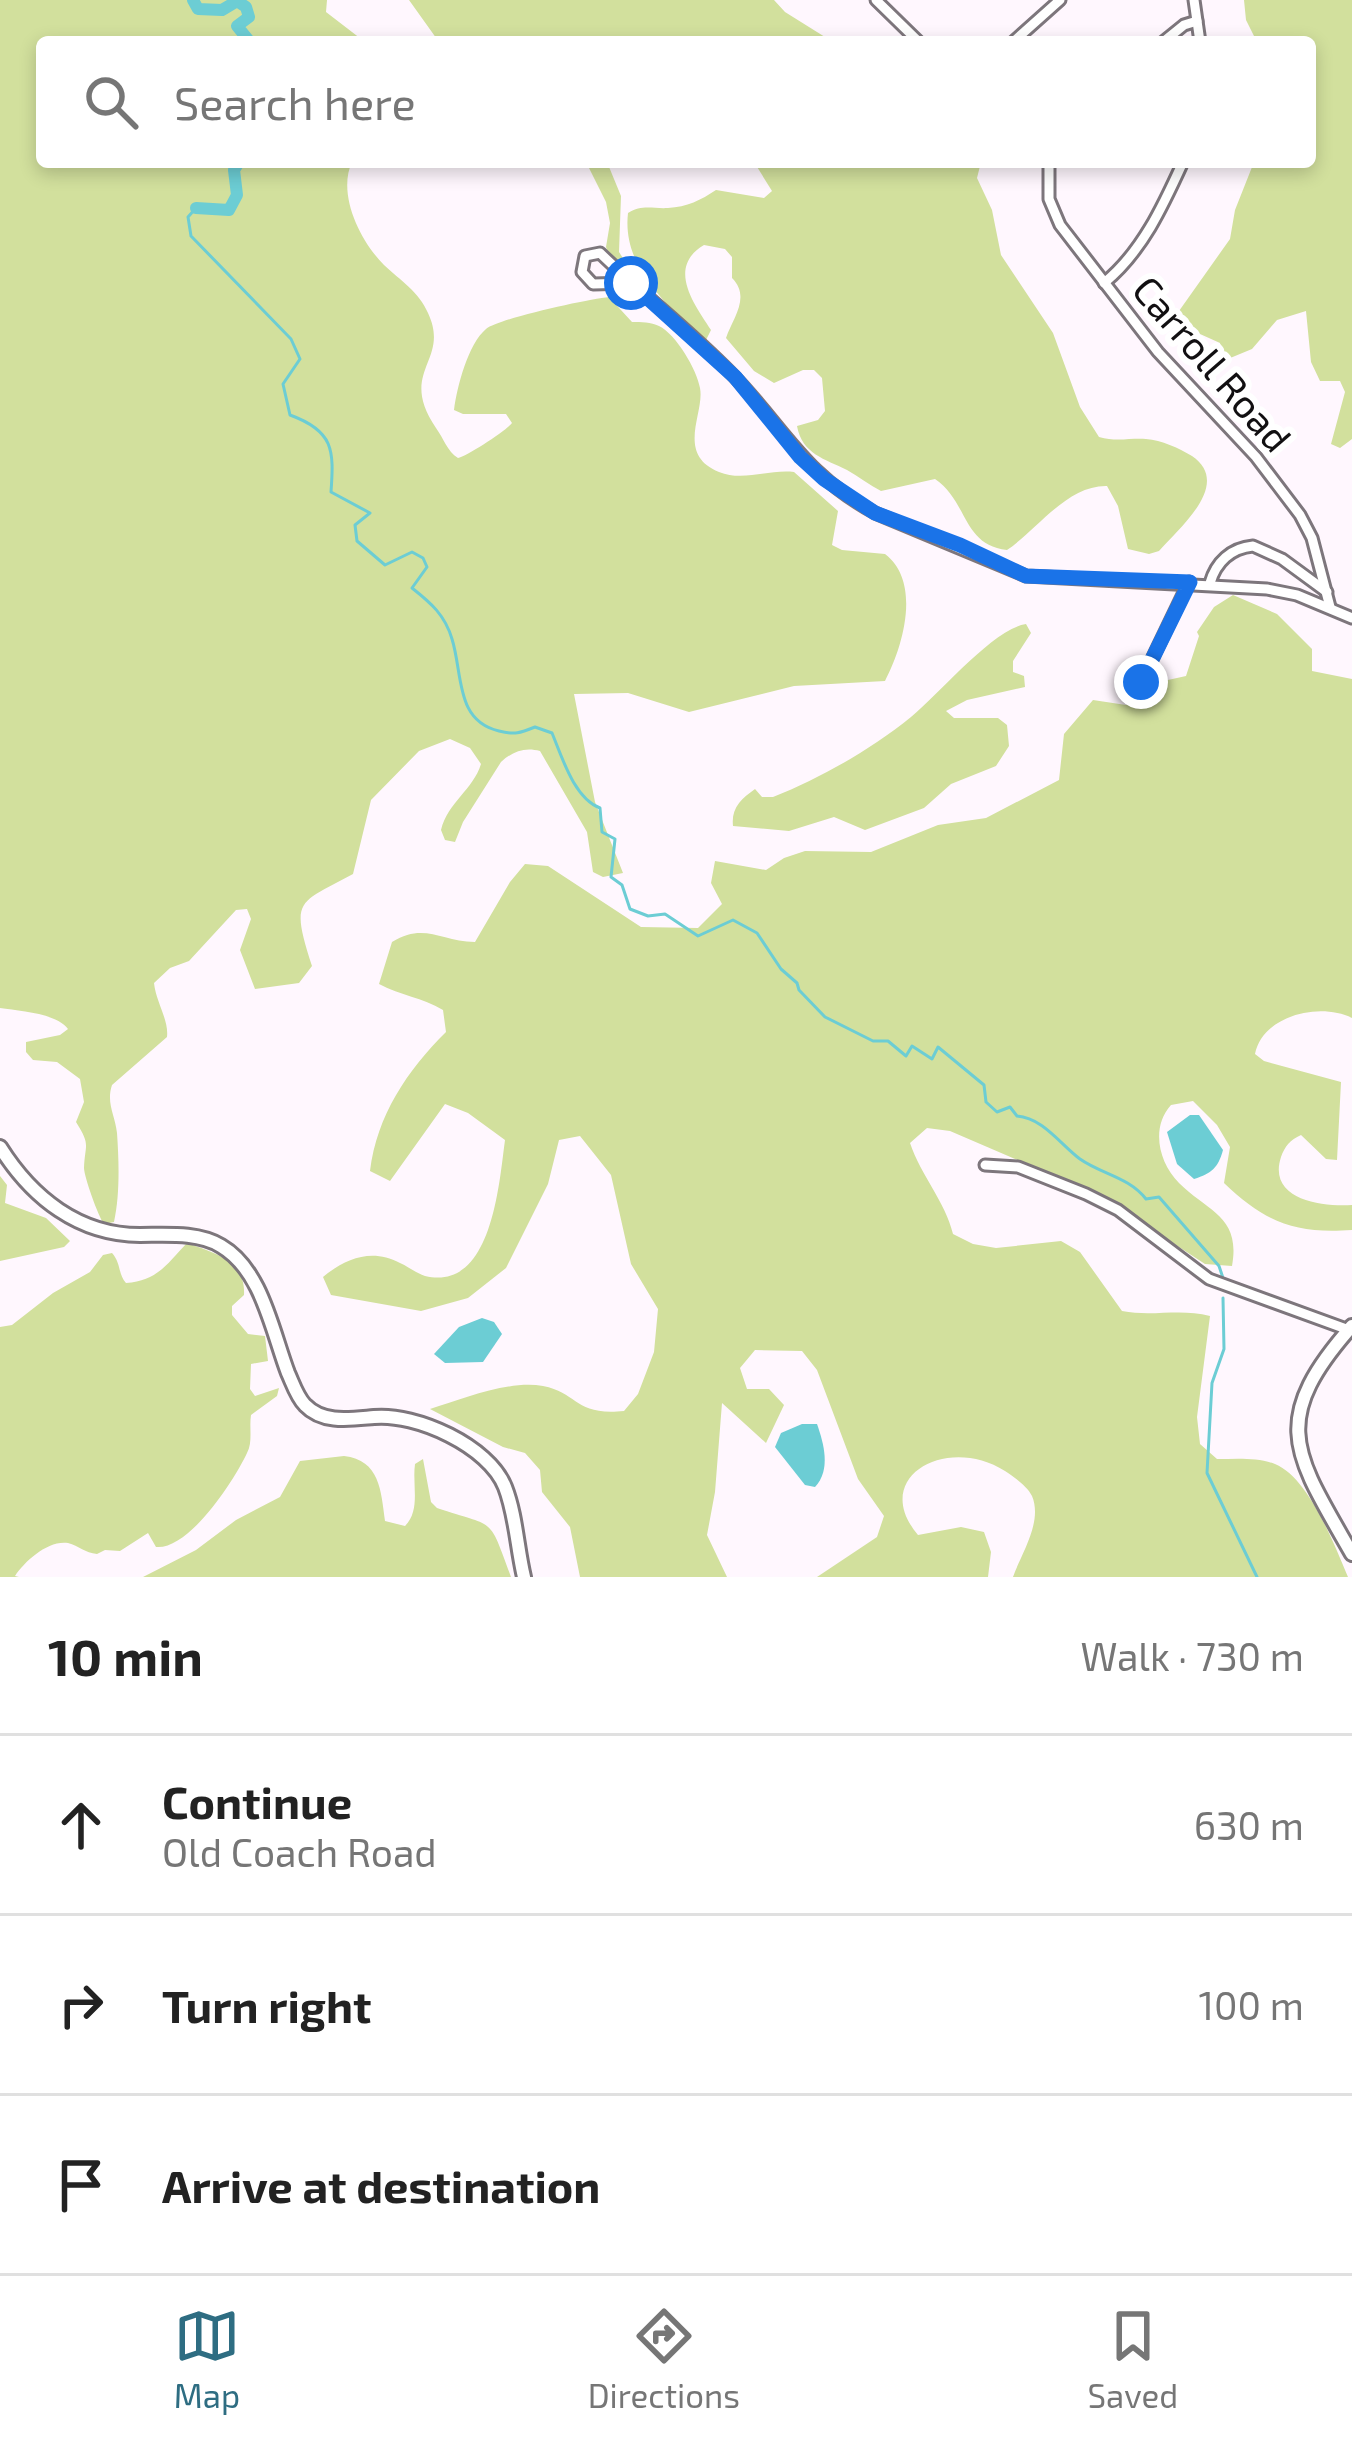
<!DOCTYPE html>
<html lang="en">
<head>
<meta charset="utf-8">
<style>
	body { margin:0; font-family:"Exo 2",sans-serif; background:#f6f6f6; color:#222 }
	.stop { position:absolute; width:36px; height:36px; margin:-27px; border:9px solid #1a73e8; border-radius:50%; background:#fff }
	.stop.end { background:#1a73e8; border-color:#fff; box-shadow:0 3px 12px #0008 }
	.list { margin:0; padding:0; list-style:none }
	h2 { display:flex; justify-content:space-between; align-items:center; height:156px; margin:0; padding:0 48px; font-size:51px }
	h2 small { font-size:39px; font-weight:400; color:#767676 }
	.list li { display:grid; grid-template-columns:78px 1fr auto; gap:36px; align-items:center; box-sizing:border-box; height:180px; padding:0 48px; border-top:3px solid #e0e0e0 }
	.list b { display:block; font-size:45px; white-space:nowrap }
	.list p { margin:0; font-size:39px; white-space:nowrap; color:#767676 }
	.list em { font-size:39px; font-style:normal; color:#767676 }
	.icon { flex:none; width:66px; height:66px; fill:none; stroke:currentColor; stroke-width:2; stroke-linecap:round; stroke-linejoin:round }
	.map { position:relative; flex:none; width:1352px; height:1577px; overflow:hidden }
	.search { position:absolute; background:#fff; box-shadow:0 6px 18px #0003; left:36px; right:36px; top:36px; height:132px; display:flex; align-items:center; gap:30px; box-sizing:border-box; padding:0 42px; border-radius:12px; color:#767676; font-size:45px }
	.sheet { height:696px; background:#fff }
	nav { display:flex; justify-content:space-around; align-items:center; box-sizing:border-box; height:168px; border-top:3px solid #e0e0e0; background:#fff; font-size:33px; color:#767676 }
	nav a { display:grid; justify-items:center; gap:6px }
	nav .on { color:#2e6d82 }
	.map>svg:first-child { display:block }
	.green { fill:#d2e09d }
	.water { fill:#6ccdd4 }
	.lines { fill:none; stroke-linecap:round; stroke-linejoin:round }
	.stream { stroke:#6ccdd4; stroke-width:3 }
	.river { stroke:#6ccdd4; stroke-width:12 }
	.street-casing { stroke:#7d767c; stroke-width:15 }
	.secondary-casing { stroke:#7d767c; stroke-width:18 }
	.street { stroke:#fff; stroke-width:9 }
	.secondary { stroke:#fff; stroke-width:12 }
	.route { stroke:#1a73e8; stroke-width:15 }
	.labels { text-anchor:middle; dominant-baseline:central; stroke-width:12; stroke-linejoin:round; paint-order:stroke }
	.street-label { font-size:39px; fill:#110f11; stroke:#fff }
</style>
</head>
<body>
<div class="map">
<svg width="1352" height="1577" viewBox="0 0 1352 1577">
	<rect width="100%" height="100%" fill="#fff7fe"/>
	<!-- green -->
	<g class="green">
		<path d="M0,0H327L326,12L365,42H42V162H352C337,194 360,241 384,265C400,280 419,292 428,313C451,362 397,370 436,428C444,439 447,451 458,458C467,456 507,430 512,423L506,414H463L454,410C457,387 468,344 486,329C500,318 589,299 609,297L632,322C641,322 651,322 659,326C676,334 697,370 700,388C705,413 675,454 719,472C743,482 769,469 794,472L838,511L832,545L842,550L885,554C922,582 903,647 885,681L794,686L689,712L628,693L574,694L595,802L623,873L603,877L593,872L587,832L540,751C525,747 513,751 501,762L463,822L455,842L445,840L441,830C448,802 473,790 481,764L470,748L450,739L419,751L371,800L353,874C298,904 290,898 312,966L299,983L255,989L240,950L251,919L247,909L236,910L189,961L170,968L154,983C156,1002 169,1020 167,1037L112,1085C106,1103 115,1115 117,1133C119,1161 120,1195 114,1222L104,1224C98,1216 84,1176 84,1168C85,1143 91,1146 76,1122L84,1102L80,1079L57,1062L33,1060L26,1052V1042L60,1035L68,1029C56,1013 20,1011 0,1008Z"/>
		<path d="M409,0H774L785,12L833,42H439Z"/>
		<path d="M1244,0H1352V439L1340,448L1331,444L1345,392L1340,381H1320L1311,362L1306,311L1277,320L1252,349L1223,361L1220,343L1200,334L1179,311L1230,239L1235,210L1254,162H1310V42H1257L1246,20Z"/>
		<path d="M586,162H607L621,196L619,252L640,285L612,263L606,247L610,223L606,202Z"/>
		<path d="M754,162H981L977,178L992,210L1001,255L1053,333L1080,407L1099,437C1116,442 1129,438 1146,439C1162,440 1178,448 1192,456C1233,484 1179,528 1159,551L1149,554L1128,549L1118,506L1107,486C1067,485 1037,530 1007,550C962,545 968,501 935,479L881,491C869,485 858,476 847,470C825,459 802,454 797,426L818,420L825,411L822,378L814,370H803L774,383L754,371L726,338C733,318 751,297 732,278V257L725,249L704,245C667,267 693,303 711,330L706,340L696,336C664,299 622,266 628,213C642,204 653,209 668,208C687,207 701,200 716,190L764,198L772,191Z"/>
		<path d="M1233,595L1277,614L1312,649V671L1352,679V1018C1320,1002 1263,1015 1255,1054L1264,1061L1341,1082L1337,1160L1326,1159L1301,1135C1290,1140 1285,1146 1281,1157C1267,1200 1323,1207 1352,1205V1230C1295,1234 1266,1223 1224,1183L1230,1147L1217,1125L1193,1101L1171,1105C1151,1127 1158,1162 1179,1183C1208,1212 1241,1216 1232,1266L1205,1264L1101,1196L950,1131L927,1128L910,1143C921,1176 945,1201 953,1234L973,1244L996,1248L1061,1241L1080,1252L1122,1311C1152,1317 1180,1308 1210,1316L1197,1417L1200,1444L1217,1459C1236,1459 1257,1457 1275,1464C1309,1478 1334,1544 1348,1577H1013C1021,1554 1043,1522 1032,1496C1027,1486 1014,1477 1005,1471C947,1434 869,1477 918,1535L961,1527L984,1532L991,1552L988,1577H817L877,1537L884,1516L858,1479L817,1370L802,1351L755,1350L740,1368L747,1389H769L784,1405L766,1443L722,1403L715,1492L707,1535L727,1577H580L570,1527L542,1492L540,1470L525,1453L503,1447L430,1409C463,1399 508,1380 543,1386C579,1393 574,1416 624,1411L638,1394L654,1352L658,1309L631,1264L611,1175L580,1136L559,1140L548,1184L506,1268L468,1298L421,1311L331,1295L323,1277C346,1258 372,1248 400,1263C409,1267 416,1273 425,1276C492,1292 499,1184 505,1140L468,1113L445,1104L390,1181L370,1171C377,1115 407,1071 446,1032L443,1010C422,997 401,996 379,984L392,942C424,922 440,941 475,942L510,882L525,864L548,866L641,927L698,928L722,904L711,883L715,861L766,870L784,858L805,851L871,852L938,825L986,818L1059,780L1064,734L1093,700L1126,705L1150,684L1186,676L1199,636L1197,632L1214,607Z"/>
		<path d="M1026,624L1031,633L1013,661V672L1024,676L1025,687L967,700L946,711L954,718H998L1007,725L1009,746L996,766L951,784L924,808L865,830L834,817L789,831L733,826C731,808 741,799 755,789L762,797H773C821,778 870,750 911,717C940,693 993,629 1026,624Z"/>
		<path d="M0,1176L7,1185L5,1203L46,1218L70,1241L64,1247L0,1261Z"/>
		<path d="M187,1243C214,1253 246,1260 244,1295L232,1306V1315L248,1334L265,1336L268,1361L251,1364L250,1389L255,1396L279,1388L277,1396L251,1415C249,1427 253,1442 247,1453C234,1481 189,1550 156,1547L148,1533L120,1551L105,1550L97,1554C85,1553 79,1546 68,1543C48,1540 25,1561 15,1576L19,1577H0V1327L12,1325L53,1293L90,1272L103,1255L112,1253C121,1263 118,1274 126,1283C157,1281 167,1264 187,1243Z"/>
		<path d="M344,1456C380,1460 381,1491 385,1521L405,1526C421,1510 412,1485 415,1464L423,1459L431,1502L437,1508C497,1528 488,1515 511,1577H143L196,1550L236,1520L280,1497L300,1461Z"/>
	</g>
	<!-- water -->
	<g class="water">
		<path d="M1190,1115H1199L1223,1150C1218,1168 1212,1173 1194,1179L1177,1164L1167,1132Z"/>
		<path d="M482,1318L494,1322L502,1334L483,1362L445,1363L434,1354L459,1327Z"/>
		<path d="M802,1424H817C824,1444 831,1470 815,1487L805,1485L775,1447L781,1433Z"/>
	</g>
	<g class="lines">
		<!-- stream -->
		<g class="stream">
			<path d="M196,208L188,217L191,236L291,339L300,359L283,384L290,415C334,431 334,450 331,492L370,513L355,525L357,541L385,565L412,552L423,558L427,567L412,588C431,603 445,615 452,639C463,674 455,721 499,731C515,735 520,733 535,727L552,733C562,757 574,798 600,808L602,832L615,839L611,877L622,885L630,909L648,916L665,914L698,936L733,920L757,933L781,969L797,983L799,990L825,1017L873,1041H888L906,1056L912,1046L932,1059L938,1047L984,1085L986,1102L997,1112L1010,1107L1017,1116C1043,1118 1060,1144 1080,1159C1101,1174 1129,1177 1146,1199L1159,1197L1219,1266L1223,1278"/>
			<path d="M1223,1298L1224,1349L1212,1383L1207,1473L1257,1577"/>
		</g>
		<!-- river -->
		<g class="river">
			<path d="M193,0L198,9L222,10L237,1L246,7L249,17L237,26L250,42"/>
			<path d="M196,208L229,210L237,195L234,170L239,162"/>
		</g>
		<defs>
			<g id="street">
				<path d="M876,0L919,42"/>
				<path d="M1194,0L1200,42"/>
				<path d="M1013,42L1060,0"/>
				<path d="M1163,42L1184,25L1197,21"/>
				<path d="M1049,162V199L1060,225L1158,352L1256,457L1300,515L1312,538L1330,607"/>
				<path d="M631,283L593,284L582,272L585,256L600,253C642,294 689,330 730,372C784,427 802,473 875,513L1026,576L1267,589L1297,595L1352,618"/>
				<path d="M1104,283C1142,252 1163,206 1183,162"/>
				<path d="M1210,583C1216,562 1231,548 1253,546L1282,559L1327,592"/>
				<path d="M1141,682L1189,582"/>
				<path d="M985,1165L1018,1167L1086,1194L1118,1210L1209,1279L1349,1330"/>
			</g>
			<g id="secondary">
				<path d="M0,1147C32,1198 79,1235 140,1235C166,1235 198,1232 221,1246C262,1270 272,1331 288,1373C293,1384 297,1397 305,1405C323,1424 351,1419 374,1417C416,1413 489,1446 505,1487C516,1515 517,1548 524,1577"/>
				<path d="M1352,1326C1267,1422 1295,1454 1352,1554"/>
			</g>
		</defs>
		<!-- street casing -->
		<use href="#street" class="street-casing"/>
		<!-- secondary casing -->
		<use href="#secondary" class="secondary-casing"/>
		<!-- street -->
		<use href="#street" class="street"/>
		<!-- secondary -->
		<use href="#secondary" class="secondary"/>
	</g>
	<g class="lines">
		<!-- route -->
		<path class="route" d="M631,283L735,377L800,457L824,479L875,513L960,545L1026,576L1190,582L1141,682"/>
	</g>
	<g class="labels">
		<!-- street labels -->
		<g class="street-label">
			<text transform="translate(1213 363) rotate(49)">Carroll Road</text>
		</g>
	</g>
</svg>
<div class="stop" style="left:631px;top:283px"></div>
<div class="stop end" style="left:1141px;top:682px"></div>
<div class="search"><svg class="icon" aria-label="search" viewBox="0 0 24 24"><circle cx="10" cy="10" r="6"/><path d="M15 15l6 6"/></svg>Search here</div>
</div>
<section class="sheet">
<h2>10 min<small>Walk · 730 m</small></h2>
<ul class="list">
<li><svg class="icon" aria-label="ahead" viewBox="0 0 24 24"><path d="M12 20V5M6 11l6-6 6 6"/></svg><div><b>Continue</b><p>Old Coach Road</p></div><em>630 m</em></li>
<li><svg class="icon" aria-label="right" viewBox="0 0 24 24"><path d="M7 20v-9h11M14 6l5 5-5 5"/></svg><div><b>Turn right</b></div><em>100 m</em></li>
<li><svg class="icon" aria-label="arrive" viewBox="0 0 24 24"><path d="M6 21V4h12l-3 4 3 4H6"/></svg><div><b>Arrive at destination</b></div></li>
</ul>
</section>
<nav>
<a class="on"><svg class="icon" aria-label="map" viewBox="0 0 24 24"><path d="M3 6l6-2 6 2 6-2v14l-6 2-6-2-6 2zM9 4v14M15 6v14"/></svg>Map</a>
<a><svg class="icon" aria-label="directions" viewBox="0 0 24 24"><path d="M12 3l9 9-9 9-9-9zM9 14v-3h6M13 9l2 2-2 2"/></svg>Directions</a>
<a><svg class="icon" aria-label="saved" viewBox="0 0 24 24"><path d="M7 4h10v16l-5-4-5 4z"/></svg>Saved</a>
</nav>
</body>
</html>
